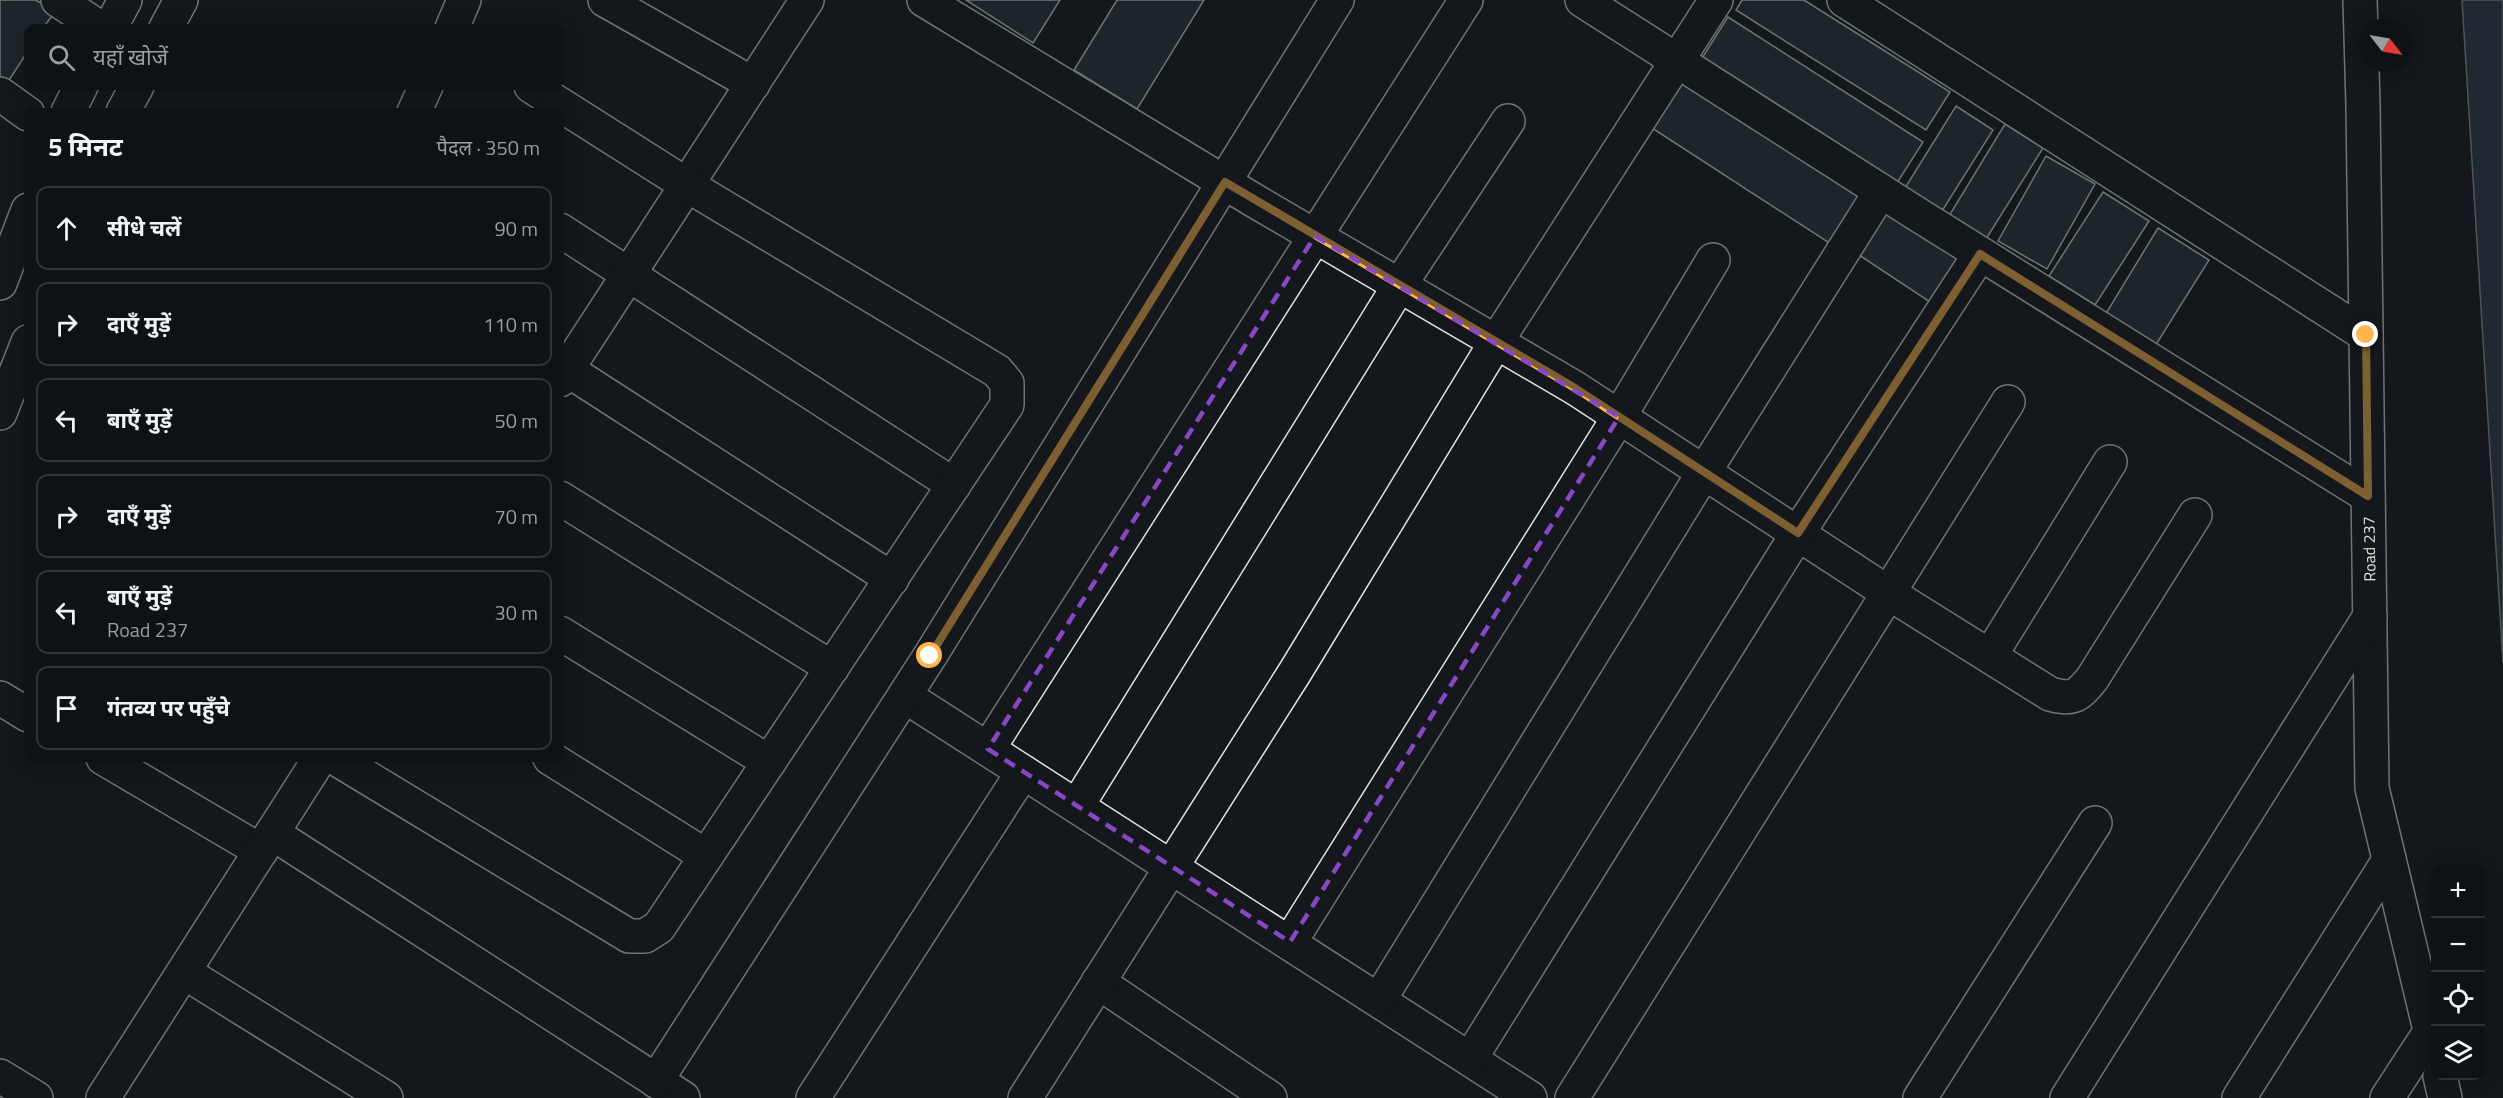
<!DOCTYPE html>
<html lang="hi">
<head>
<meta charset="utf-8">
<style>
	body { margin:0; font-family:"Titillium Web","Noto Sans Devanagari",sans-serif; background:#1d2022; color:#f1f3f6 }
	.controls { position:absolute; right:18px; bottom:18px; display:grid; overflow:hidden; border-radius:12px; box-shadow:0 3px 15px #0003 }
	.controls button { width:54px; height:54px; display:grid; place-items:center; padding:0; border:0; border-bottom:2px solid #2f3234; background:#0f1215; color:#f1f3f6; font:30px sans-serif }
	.compass { position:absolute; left:2359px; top:18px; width:54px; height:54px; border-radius:50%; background:#0f1215; box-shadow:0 3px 15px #0003; rotate:121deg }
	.stop { position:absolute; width:18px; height:18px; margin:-14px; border:4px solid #ffb74d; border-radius:50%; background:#fff }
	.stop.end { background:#ffb74d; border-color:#fff; box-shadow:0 2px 6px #0008 }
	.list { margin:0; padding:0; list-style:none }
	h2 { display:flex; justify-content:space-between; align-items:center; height:78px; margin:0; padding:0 24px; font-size:26px }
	h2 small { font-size:20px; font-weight:400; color:#9b9ea0 }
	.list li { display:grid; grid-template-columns:39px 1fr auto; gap:18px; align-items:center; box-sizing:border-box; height:84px; margin:0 12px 12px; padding:0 12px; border:2px solid #2f3234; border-radius:12px }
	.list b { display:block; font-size:22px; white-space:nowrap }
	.list p { margin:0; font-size:20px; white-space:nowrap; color:#9b9ea0 }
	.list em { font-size:20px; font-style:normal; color:#9b9ea0 }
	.icon { flex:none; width:33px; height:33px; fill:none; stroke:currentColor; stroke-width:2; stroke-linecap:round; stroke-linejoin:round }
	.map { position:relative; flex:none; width:2503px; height:1098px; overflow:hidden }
	.search { position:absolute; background:#0f1215; box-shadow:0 3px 15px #0003; left:24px; top:24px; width:540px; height:66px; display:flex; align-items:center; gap:15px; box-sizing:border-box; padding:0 21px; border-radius:12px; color:#9b9ea0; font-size:22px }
	.panel { position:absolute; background:#0f1215; box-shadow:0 3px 15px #0003; left:24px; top:108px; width:540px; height:654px; border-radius:12px }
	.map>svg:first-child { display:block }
	.water { fill:#2f3f4d; stroke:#939e99; stroke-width:1.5 }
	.building { fill:#2c363c; stroke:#d8e6dc; stroke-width:1.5 }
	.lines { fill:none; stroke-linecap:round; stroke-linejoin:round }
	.minor-casing { stroke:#d8e6dc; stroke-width:36 }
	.minor { stroke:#14181c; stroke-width:33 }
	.route { stroke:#ffb74d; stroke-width:8 }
	.marked { fill:none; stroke:#8948c3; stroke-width:4.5; stroke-dasharray:12 8; stroke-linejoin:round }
	.labels { text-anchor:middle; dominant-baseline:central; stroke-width:4.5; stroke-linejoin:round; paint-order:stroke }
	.street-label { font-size:16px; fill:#d8e6dc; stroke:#14181c }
</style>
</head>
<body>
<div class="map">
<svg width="2503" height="1098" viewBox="0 0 2503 1098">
	<rect width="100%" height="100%" fill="#14181c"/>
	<!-- water -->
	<path class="water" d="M2462,0H2503V662Z"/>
	<!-- building -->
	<g class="building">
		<path d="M0,0H36L55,12L43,28H28V51L4,88L0,86Z"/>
		<path d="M966,0H1060L1033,43Z"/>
		<path d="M1117,0H1204L1137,109L1074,70Z"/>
		<path d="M1742,0H1804L1950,92L1926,130L1736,10Z"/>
		<path d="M1728,17L1923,142L1890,194L1695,69Z"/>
		<path d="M1687,74L1872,193L1837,248L1652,128Z"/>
		<path d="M1956,106L1993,130L1942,211L1905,188Z"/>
		<path d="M2005,124L2043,148L1986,239L1949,216Z"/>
		<path d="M2046,156L2095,184L2047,269L1998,241Z"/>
		<path d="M2103,192L2149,221L2095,305L2049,276Z"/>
		<path d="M1891,204L1966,252L1933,304L1859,255Z"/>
		<path d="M2158,228L2209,260L2152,351L2102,320Z"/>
	</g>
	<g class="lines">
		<defs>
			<g id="minor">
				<path d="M58,0L100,28"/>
				<path d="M605,0L753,84"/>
				<path d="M924,0L1255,201L1575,388L1887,592L2050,694C2073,700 2077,697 2092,679L2195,515"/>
				<path d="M1582,0L1917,214L2368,496"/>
				<path d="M1844,0L2366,335"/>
				<path d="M2360,0L2363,105L2372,788L2436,1055"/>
				<path d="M110,28L125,0"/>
				<path d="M166,28L181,0"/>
				<path d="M452,28L464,0"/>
				<path d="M0,94L28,114"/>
				<path d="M68,112L81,86"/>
				<path d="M123,112L137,86"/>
				<path d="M414,112L426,86"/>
				<path d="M560,230L954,485"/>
				<path d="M0,283L28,210"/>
				<path d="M560,365L892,579"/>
				<path d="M560,380L807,0"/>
				<path d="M0,413L28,342"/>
				<path d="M560,498L832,668"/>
				<path d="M560,633L769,762"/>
				<path d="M1990,656L2110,462"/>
				<path d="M905,696L1530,1098"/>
				<path d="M0,698L28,715"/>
				<path d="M988,749L1466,0"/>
				<path d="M103,758L261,851"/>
				<path d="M335,758L629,936H645L659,927L1007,405V383L997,371L687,185L531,86"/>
				<path d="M550,758L706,856"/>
				<path d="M1077,806L1399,286L1508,121"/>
				<path d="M272,833L683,1098"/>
				<path d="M1290,942L1619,417L1713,260"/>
				<path d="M184,972L386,1098"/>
				<path d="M1098,982L1270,1098"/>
				<path d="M1379,1000L1704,472L1881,191"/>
				<path d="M1470,1059L1798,533L1980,254"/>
				<path d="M0,1076L36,1098"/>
				<path d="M2440,1076L2445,1098"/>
				<path d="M656,1081L930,656L1337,0"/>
				<path d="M103,1098L320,758"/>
				<path d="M813,1098L1023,772"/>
				<path d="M1025,1098L1295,672L1496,342L1716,0"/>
				<path d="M1572,1098L2008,402"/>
				<path d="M1920,1098L2095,823"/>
				<path d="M2067,1098L2370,616"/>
				<path d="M2239,1098L2389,860"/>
				<path d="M2387,1098L2430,1032"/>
			</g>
		</defs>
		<!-- minor casing -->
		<use href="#minor" class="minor-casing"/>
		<!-- minor -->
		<use href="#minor" class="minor"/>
	</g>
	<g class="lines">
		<!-- route -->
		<path class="route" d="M930,656L1225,182L1575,388L1798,533L1980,254L2368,496L2366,335"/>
	</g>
	<!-- marked area -->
	<path d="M0 0H2503V1098H0ZM1315,236L1619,417L1290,942L988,749Z" fill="#14181c" fill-opacity=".55" fill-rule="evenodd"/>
	<path class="marked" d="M1315,236L1619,417L1290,942L988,749Z"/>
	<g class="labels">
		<!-- street labels -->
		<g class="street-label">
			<text transform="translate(2369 549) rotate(-91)">Road 237</text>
		</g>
	</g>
</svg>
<div class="controls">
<button>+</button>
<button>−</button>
<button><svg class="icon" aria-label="locate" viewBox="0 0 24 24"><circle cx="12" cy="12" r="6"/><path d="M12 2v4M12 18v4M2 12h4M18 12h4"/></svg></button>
<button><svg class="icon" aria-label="layers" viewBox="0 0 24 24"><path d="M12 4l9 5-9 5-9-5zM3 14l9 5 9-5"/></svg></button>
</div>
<svg class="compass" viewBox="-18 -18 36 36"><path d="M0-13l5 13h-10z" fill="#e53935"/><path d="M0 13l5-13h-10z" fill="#9b9ea0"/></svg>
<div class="stop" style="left:930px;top:656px"></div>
<div class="stop end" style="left:2366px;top:335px"></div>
<div class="search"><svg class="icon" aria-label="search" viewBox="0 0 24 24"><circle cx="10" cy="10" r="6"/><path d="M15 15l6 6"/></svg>यहाँ खोजें</div>
<section class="panel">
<h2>5 मिनट<small>पैदल · 350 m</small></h2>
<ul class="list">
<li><svg class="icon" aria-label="ahead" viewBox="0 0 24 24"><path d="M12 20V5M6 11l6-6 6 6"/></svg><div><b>सीधे चलें</b></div><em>90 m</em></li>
<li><svg class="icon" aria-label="right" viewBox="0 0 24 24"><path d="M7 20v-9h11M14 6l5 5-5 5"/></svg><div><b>दाएँ मुड़ें</b></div><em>110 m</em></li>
<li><svg class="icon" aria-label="left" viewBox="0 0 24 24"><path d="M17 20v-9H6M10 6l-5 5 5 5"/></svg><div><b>बाएँ मुड़ें</b></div><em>50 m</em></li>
<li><svg class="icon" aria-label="right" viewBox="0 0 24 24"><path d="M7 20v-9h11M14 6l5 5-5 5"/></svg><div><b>दाएँ मुड़ें</b></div><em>70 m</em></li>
<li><svg class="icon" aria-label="left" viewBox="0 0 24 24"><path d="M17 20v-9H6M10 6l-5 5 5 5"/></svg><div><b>बाएँ मुड़ें</b><p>Road 237</p></div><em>30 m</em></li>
<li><svg class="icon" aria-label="arrive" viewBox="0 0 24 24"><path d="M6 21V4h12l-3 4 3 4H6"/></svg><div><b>गंतव्य पर पहुँचे</b></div></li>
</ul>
</section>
</div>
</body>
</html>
